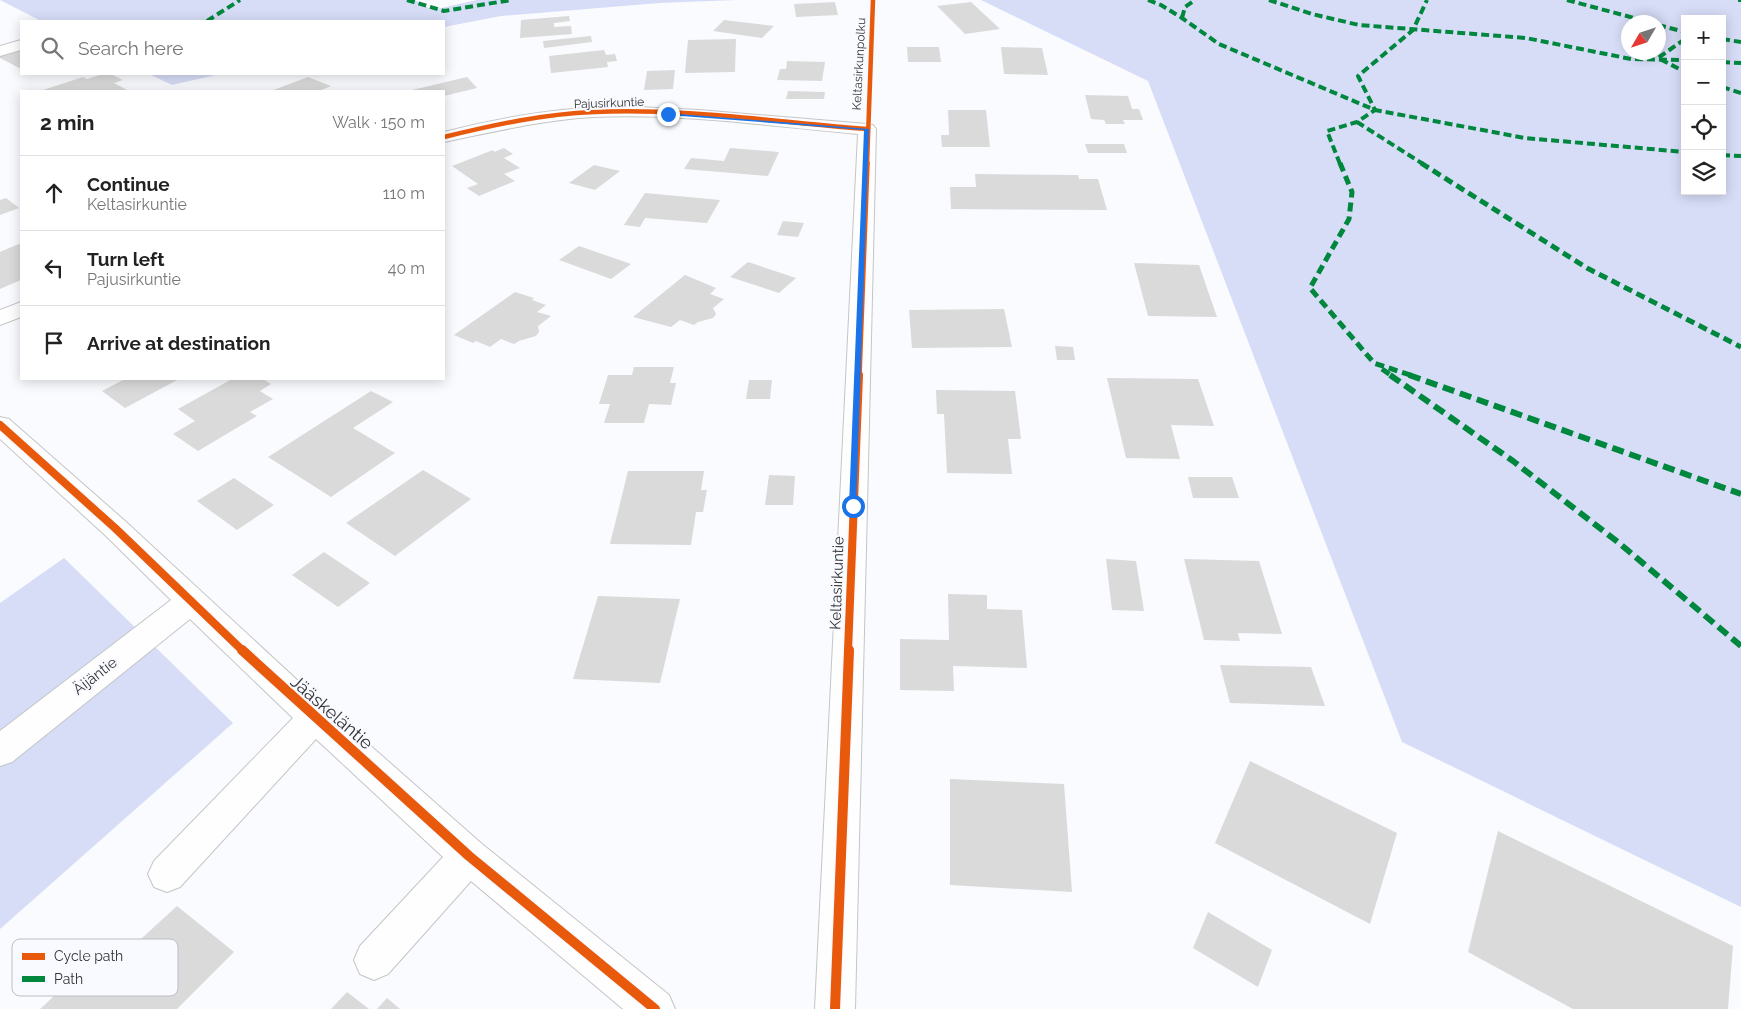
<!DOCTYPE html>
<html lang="en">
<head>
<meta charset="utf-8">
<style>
	body { margin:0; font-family:Raleway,sans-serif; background:#f2f2f2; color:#222 }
	.controls { position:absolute; right:15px; top:15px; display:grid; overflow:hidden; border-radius:0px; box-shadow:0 2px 12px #0003 }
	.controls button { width:45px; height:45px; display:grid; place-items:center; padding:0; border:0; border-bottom:1px solid #e0e0e0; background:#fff; color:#222; font:25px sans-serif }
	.compass { position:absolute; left:1621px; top:15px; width:45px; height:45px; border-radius:50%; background:#fff; box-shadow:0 2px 12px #0003; rotate:231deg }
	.stop { position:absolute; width:15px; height:15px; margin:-11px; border:4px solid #1a73e8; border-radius:50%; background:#fff }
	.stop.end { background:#1a73e8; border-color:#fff; box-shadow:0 1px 5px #0008 }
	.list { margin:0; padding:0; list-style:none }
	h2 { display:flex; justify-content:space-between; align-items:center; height:65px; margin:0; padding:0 20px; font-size:21px }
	h2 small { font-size:16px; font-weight:400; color:#767676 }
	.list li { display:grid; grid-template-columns:32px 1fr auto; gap:15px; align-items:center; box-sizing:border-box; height:75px; padding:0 20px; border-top:1px solid #e0e0e0 }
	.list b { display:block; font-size:19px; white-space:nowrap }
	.list p { margin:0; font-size:16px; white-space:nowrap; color:#767676 }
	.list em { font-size:16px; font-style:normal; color:#767676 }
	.icon { flex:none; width:28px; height:28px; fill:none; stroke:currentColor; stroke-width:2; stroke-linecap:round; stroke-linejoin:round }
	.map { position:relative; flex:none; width:1741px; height:1009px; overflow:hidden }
	.search { position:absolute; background:#fff; box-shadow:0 2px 12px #0003; left:20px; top:20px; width:425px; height:55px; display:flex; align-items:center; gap:12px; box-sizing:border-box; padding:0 18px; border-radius:0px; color:#767676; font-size:19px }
	.panel { position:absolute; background:#fff; box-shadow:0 2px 12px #0003; left:20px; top:90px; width:425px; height:290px; border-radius:0px }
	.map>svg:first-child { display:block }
	.forest { fill:#d7ddf7; fill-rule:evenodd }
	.building { fill:#dadadb }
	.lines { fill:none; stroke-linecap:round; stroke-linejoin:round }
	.minor-casing { stroke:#c4c5c7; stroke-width:2 }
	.minor { fill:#fefeff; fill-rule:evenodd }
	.quiet-far2 { stroke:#00873e; stroke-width:4; stroke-dasharray:8 4; stroke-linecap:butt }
	.quiet-far1 { stroke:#00873e; stroke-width:5; stroke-dasharray:9 5; stroke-linecap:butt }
	.quiet { stroke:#00873e; stroke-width:6; stroke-dasharray:12 6; stroke-linecap:butt }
	.cycleway-far3-casing { stroke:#f9faff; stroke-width:6 }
	.cycleway-far2-casing { stroke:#f9faff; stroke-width:8 }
	.cycleway-far1-casing { stroke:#f9faff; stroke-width:11 }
	.cycleway-casing { stroke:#f9faff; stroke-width:13 }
	.cycleway-far3 { stroke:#e8590c; stroke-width:4.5 }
	.cycleway-far2 { stroke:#e8590c; stroke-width:5.5 }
	.cycleway-far1 { stroke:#e8590c; stroke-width:8 }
	.cycleway { stroke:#e8590c; stroke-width:10 }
	.route { fill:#1a73e8 }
	.labels { text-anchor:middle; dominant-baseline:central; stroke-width:4; stroke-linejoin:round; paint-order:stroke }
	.far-street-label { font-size:12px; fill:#323335; stroke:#f9faff }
	.street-label { font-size:15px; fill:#323335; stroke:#f9faff }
	.near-street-label { font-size:18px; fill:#323335; stroke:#f9faff }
	.key { fill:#f9faff; stroke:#bdbec2; stroke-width:1 }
	.key-label { font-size:14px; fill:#323335 }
</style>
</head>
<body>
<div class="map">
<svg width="1741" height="1009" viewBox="0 0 1741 1009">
	<rect width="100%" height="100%" fill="#fafbfe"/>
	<!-- forest -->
	<g class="forest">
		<path d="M0,0H415L432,10L477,0H736L659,3L501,16L444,27V21H41Z"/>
		<path d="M981,0H1741V907L1402,742L1148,81ZM1685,19H1722V191H1685ZM1658,22V52H1628V22Z"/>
		<path d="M149,74H220L172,85Z"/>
		<path d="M64,558L233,723L0,929V603Z"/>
	</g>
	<!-- building -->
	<g class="building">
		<path d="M835,2L838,15L796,17L794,4Z"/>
		<path d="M971,2L1000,29L965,34L937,6Z"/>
		<path d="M569,16L570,21L554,23V27L571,26L572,34L520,38L521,20Z"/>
		<path d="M724,20L774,26L762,38L713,31Z"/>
		<path d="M591,36L592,42L544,48L543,41Z"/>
		<path d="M736,39L735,72L685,73L688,40Z"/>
		<path d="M907,47H939L941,62H908Z"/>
		<path d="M1001,47L1042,48L1048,75L1004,74Z"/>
		<path d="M21,48V69L0,58V54Z"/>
		<path d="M604,50L606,55L615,54L617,61L607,62L608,67L551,73L549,56Z"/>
		<path d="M787,61L825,62L822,81L777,80L780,69H786Z"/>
		<path d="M675,70L673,89L644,90L647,71Z"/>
		<path d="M103,74H111L123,80L114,83L129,91H40L83,77L87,79Z"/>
		<path d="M308,77L331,86L319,91H271Z"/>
		<path d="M467,77L477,88L444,96V91H408Z"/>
		<path d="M788,91L825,92L824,99H786Z"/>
		<path d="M1085,95L1128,96L1132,109H1139L1143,120H1123L1125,124H1106L1104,120L1091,119Z"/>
		<path d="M948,110H986L990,147H942L941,135H949Z"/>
		<path d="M1085,144H1124L1127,153H1088Z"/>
		<path d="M504,148L513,154L504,158L520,168L504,174L515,181L479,196L467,188L478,184L452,166L493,150L494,152Z"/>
		<path d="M730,148L779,152L768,176L684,169L691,158L724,161Z"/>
		<path d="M594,165L620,171L595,190L569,183Z"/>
		<path d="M975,174L1078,175L1079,179H1098L1107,210L951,209L950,187H976Z"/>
		<path d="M645,193L720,200L707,223L645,218L640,227L624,225Z"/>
		<path d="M6,198L19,208L0,215V200Z"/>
		<path d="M783,221L804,223L798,237L777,235Z"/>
		<path d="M21,243V280L0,289V252Z"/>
		<path d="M579,246L631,264L611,279L559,260Z"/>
		<path d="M748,262L796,278L779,293L730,277Z"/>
		<path d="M1134,263L1199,265L1217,317L1148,316Z"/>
		<path d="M685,275L716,288L710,294L724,299L713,308L716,314L713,318L698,322L694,325L680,320L671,327L633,317Z"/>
		<path d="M515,292L534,298L532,300L546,305L537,312L551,316L538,326L539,332L536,336L519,341L514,344L501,339L490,347L476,341L473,343L454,335Z"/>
		<path d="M1004,309L1012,347L912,348L909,310Z"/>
		<path d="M1055,346L1073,347L1075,360H1057Z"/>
		<path d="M634,367H674L670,383H676L671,405L649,404L644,423H604L610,404H599L608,375H632Z"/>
		<path d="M1107,378L1198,379L1214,426L1171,425L1180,459L1126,458Z"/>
		<path d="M121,379H179L125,408L102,391L123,380Z"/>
		<path d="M232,379H263L271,384L260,391L273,399L250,412L257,416L198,451L173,434L195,421L178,409Z"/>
		<path d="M749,380H772L770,399H746Z"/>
		<path d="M936,390L1015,391L1021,439H1008L1012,474L947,473L944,414H937Z"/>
		<path d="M371,391L393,402L353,428L395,453L331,497L268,457Z"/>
		<path d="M423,470L471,499L395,556L346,523Z"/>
		<path d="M628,471H704L701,490H707L703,512H696L691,545L610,544Z"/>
		<path d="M769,475L795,476L793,505H765Z"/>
		<path d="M1188,477H1232L1239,498H1193Z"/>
		<path d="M234,478L274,505L237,530L197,501Z"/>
		<path d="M324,552L370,583L338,607L292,575Z"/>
		<path d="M1106,559L1136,561L1144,611L1112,610Z"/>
		<path d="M1184,559L1259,561L1282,634L1238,633L1240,641L1204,640Z"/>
		<path d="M948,594L987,595V609L1022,610L1027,668L953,666L954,691L900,690V639L949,640Z"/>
		<path d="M598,596L680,599L660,683L573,679Z"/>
		<path d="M1220,665L1311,667L1325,706L1230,703Z"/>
		<path d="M1250,761L1397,833L1370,924L1215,843Z"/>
		<path d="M950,779L1064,784L1072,892L950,885Z"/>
		<path d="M1498,831L1733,946L1728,1009H1573L1468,952Z"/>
		<path d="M177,906L234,952L177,1009H40L106,948L118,960Z"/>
		<path d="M1208,912L1272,950L1258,987L1193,948Z"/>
		<path d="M347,992L369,1009H331Z"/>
		<path d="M387,998L400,1009H377Z"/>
	</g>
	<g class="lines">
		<defs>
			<g id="minor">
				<path d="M21,40V50L0,56V46Z"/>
				<path d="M618,106L699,110L867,124L873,125L876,129L855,1009H815L858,134C770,126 681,113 593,117C542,120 493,132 444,142V132C501,117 558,108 618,106Z"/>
				<path d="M21,302V317L0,325V310Z"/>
				<path d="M0,417L9,419L125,521L323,704L328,706L330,710L482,844L669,995L675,1009H623L471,881L388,974L374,980L360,974L354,960L360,946L443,857L316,739L180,887L167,892L154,887L148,874L154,861L293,718L190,619L12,762L0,766V731L171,600L105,535L0,439Z"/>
			</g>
		</defs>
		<!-- minor casing -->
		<use href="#minor" class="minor-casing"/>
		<!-- minor -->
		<use href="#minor" class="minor"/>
		<!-- quiet-far2 -->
		<g class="quiet-far2">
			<path d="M407,0L444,11L511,0"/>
			<path d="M1148,0L1161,5L1182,18L1219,44L1375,110L1525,138L1685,152"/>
			<path d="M1269,0L1312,14L1359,25L1526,38L1631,59L1685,60"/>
			<path d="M1567,0L1649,22"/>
			<path d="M1738,0H1741"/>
			<path d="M1182,18L1185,7L1195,0"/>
			<path d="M207,21L240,0"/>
			<path d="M1658,25L1685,32"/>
			<path d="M1685,39L1658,58L1685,72"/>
			<path d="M1722,39L1741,42"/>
			<path d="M1722,62L1741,63"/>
			<path d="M1722,87L1741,93"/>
			<path d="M1357,122L1423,164"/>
			<path d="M1722,155L1741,156"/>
			<path d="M1340,164L1327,131L1357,122L1375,110L1358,76L1413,30L1427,0"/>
		</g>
		<!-- quiet-far1 -->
		<g class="quiet-far1">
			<path d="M1340,163L1352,192L1349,219L1310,288L1374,363L1413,376"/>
			<path d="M1421,163L1587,268L1741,347"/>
			<path d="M1382,369L1392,376"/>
		</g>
		<!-- quiet -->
		<g class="quiet">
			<path d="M1390,375L1513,461L1619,543L1741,646"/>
			<path d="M1409,375L1741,494"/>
		</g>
		<defs>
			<g id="cycleway-far3">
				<path d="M444,137C493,125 543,114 594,112C685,108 777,122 867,129"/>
				<path d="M867,164L873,0"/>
			</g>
			<path id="cycleway-far2" d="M859,376L867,163"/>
			<g id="cycleway-far1">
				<path d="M0,425L115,528L243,651"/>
				<path d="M848,651L859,375"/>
			</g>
			<g id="cycleway">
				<path d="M242,650L469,856L655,1009"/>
				<path d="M835,1009L849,650"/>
			</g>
		</defs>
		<!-- cycleway-far3 casing -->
		<use href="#cycleway-far3" class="cycleway-far3-casing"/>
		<!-- cycleway-far2 casing -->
		<use href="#cycleway-far2" class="cycleway-far2-casing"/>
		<!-- cycleway-far1 casing -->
		<use href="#cycleway-far1" class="cycleway-far1-casing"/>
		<!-- cycleway casing -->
		<use href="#cycleway" class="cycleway-casing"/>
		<!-- cycleway-far3 -->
		<use href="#cycleway-far3" class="cycleway-far3"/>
		<!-- cycleway-far2 -->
		<use href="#cycleway-far2" class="cycleway-far2"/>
		<!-- cycleway-far1 -->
		<use href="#cycleway-far1" class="cycleway-far1"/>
		<!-- cycleway -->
		<use href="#cycleway" class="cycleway"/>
	</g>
	<!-- route -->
	<path class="route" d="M666,113L869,129L856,508H850L849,506L864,130L668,115Z"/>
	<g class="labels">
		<!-- far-street labels -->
		<g class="far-street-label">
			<text transform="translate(859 64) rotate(-87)">Keltasirkunpolku</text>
			<text transform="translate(609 103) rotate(-2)">Pajusirkuntie</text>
		</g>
		<!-- street labels -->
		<g class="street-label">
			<text transform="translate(837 583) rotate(-88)">Keltasirkuntie</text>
			<text transform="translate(95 676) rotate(-38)">Äijäntie</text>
		</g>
		<!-- near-street labels -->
		<g class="near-street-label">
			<text transform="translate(332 712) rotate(41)">Jääskeläntie</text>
		</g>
	</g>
	<!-- legend -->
	<rect x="12" y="939" width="166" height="57" rx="8" class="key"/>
	<rect x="22" y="953" width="23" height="7" fill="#e8590c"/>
	<rect x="22" y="976" width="23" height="6" fill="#00873e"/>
	<g class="key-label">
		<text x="54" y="961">Cycle path</text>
		<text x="54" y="984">Path</text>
	</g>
</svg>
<div class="controls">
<button>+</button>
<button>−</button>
<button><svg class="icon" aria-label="locate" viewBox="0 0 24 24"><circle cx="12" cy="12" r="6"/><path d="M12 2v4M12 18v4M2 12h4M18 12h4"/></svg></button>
<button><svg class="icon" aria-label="layers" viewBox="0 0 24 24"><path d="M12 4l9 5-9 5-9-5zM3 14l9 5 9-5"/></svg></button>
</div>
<svg class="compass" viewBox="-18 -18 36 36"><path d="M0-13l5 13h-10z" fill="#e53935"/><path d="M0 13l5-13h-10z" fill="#767676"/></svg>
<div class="stop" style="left:853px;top:506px"></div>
<div class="stop end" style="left:668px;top:114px"></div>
<div class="search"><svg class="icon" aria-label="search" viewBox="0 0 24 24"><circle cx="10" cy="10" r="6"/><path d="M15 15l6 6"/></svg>Search here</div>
<section class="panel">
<h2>2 min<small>Walk · 150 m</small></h2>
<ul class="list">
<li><svg class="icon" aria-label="ahead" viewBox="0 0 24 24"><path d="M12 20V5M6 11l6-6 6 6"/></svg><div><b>Continue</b><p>Keltasirkuntie</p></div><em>110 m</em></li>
<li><svg class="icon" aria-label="left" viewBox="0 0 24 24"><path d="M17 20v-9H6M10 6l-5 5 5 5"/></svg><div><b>Turn left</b><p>Pajusirkuntie</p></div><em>40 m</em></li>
<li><svg class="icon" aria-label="arrive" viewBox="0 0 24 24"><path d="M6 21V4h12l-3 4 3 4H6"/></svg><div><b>Arrive at destination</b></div></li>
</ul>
</section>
</div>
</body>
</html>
